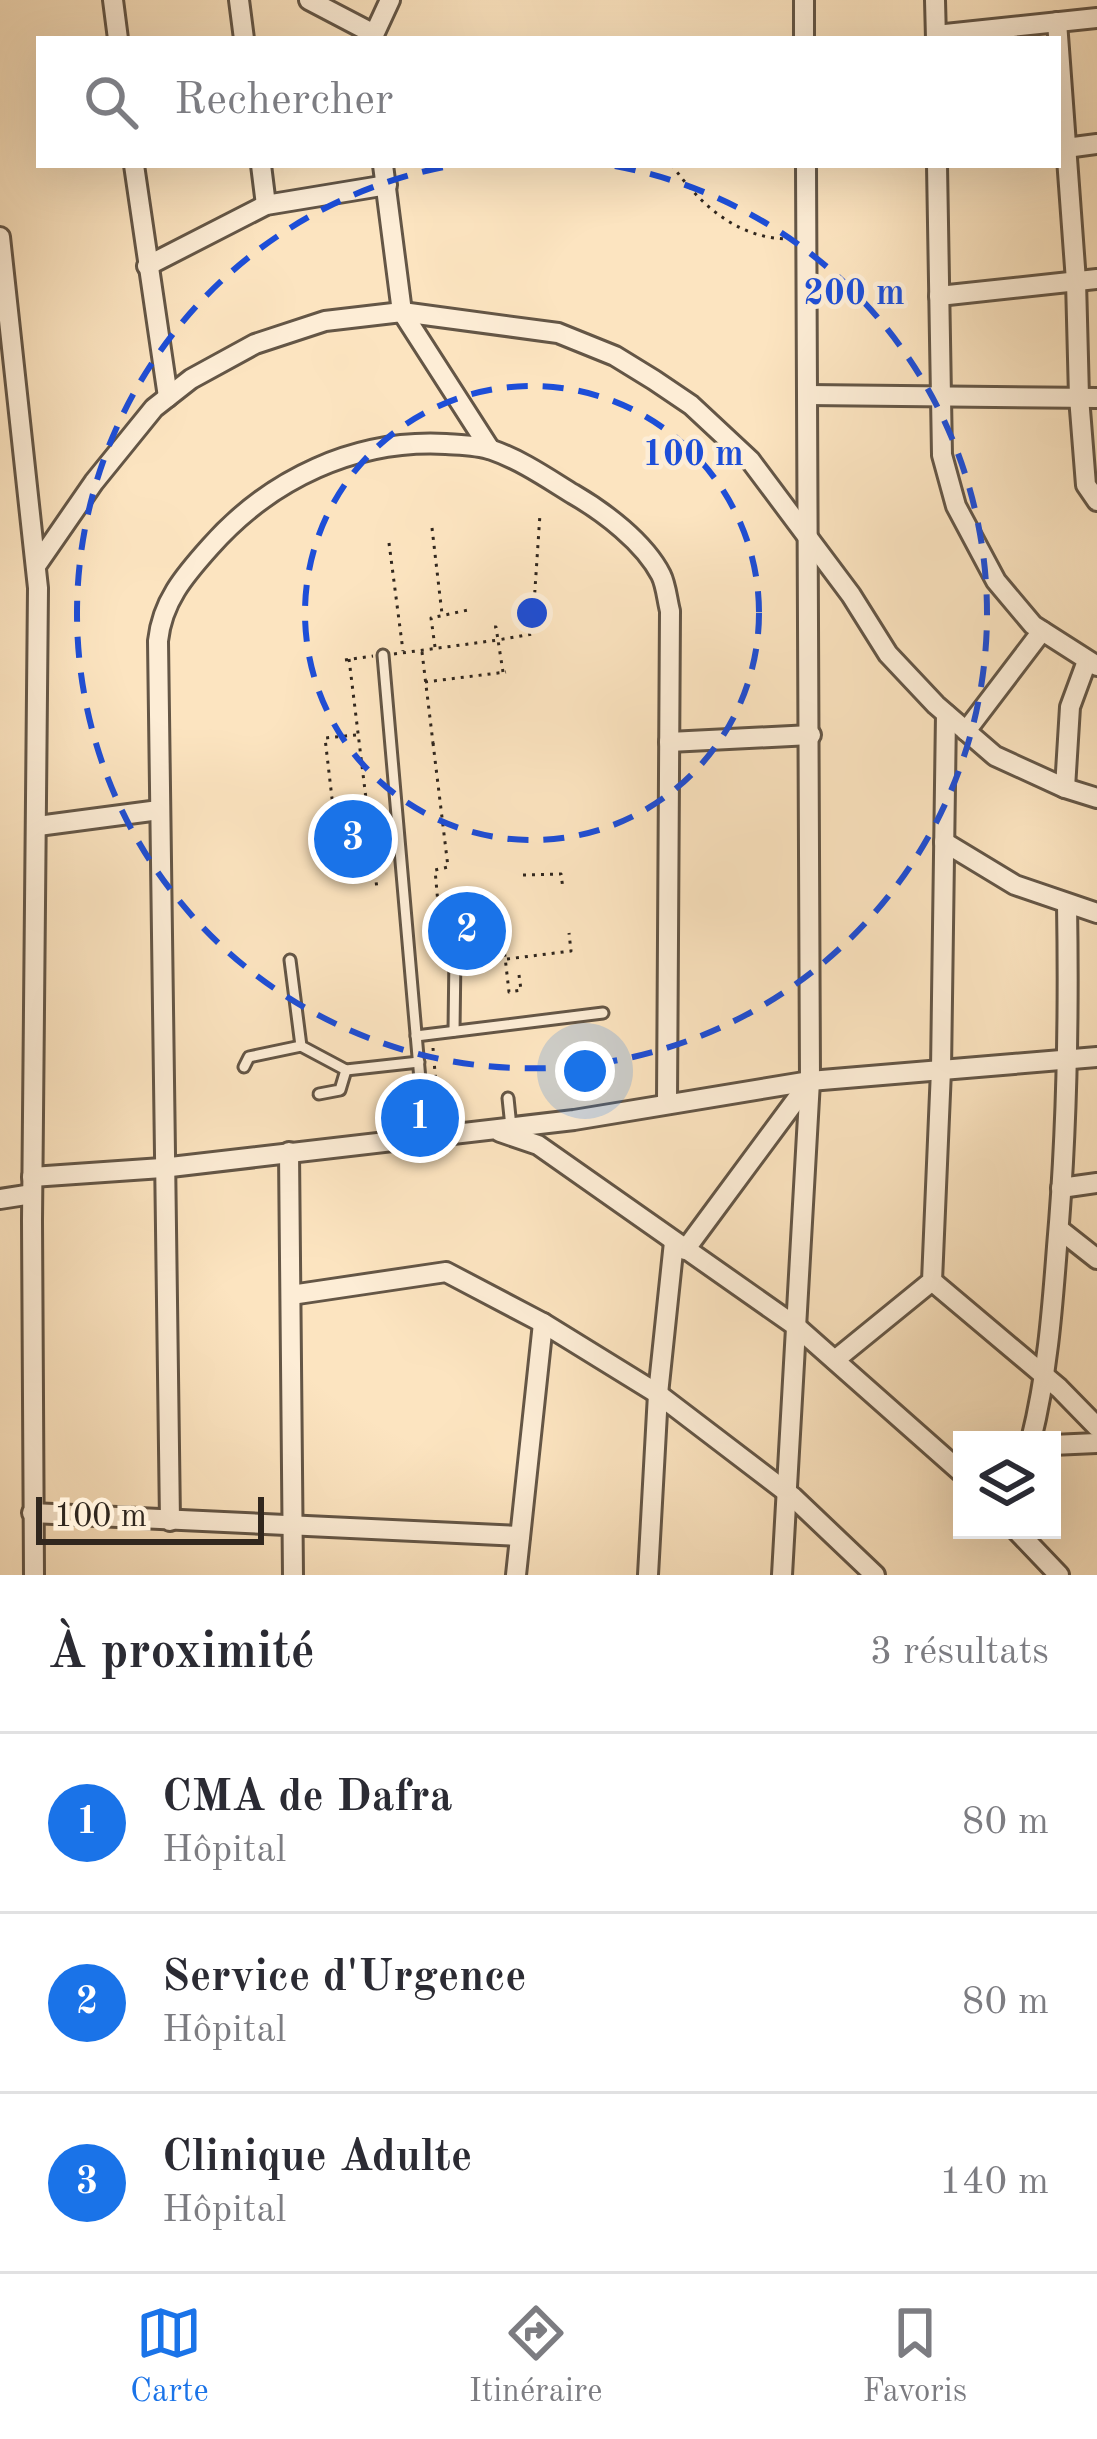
<!DOCTYPE html>
<html lang="fr">
<head>
<meta charset="utf-8">
<style>
	body { margin:0; font-family:"Old Standard TT",serif; background:#f2f2f3; color:#2b2b33 }
	.controls { position:absolute; right:36px; bottom:36px; display:grid; overflow:hidden; border-radius:0px; box-shadow:0 12px 48px #0002 }
	.controls button { width:108px; height:108px; display:grid; place-items:center; padding:0; border:0; border-bottom:3px solid #e1e1e2; background:#fff; color:#2b2b33; font:60px sans-serif }
	.scale { position:absolute; left:36px; bottom:30px; width:228px; box-sizing:border-box; padding-left:12px; border:6px solid #31271e; border-top:0; font-size:33px; line-height:42px; white-space:nowrap; color:#31271e; -webkit-text-stroke:9px #fdedd6; paint-order:stroke }
	.you { position:absolute; left:585px; top:1071px; width:42px; height:42px; margin:-30px; border:9px solid #fff; border-radius:50%; background:#1a73e8; box-shadow:0 0 0 18px #1a73e833 }
	.badge { display:grid; place-items:center; width:78px; height:78px; border-radius:50%; background:#1a73e8; color:#fff; font-size:39px; font-weight:700 }
	.pin { position:absolute; translate:-50% -50%; border:6px solid #fff; box-shadow:0 3px 12px #0006 }
	.list { margin:0; padding:0; list-style:none }
	h2 { display:flex; justify-content:space-between; align-items:center; height:156px; margin:0; padding:0 48px; font-size:51px }
	h2 small { font-size:39px; font-weight:400; color:#7c7c81 }
	.list li { display:grid; grid-template-columns:78px 1fr auto; gap:36px; align-items:center; box-sizing:border-box; height:180px; padding:0 48px; border-top:3px solid #e1e1e2 }
	.list b { display:block; font-size:45px; white-space:nowrap }
	.list p { margin:0; font-size:39px; white-space:nowrap; color:#7c7c81 }
	.list em { font-size:39px; font-style:normal; color:#7c7c81 }
	.icon { flex:none; width:66px; height:66px; fill:none; stroke:currentColor; stroke-width:2; stroke-linecap:round; stroke-linejoin:round }
	.map { position:relative; flex:none; width:1097px; height:1575px; overflow:hidden }
	.search { position:absolute; background:#fff; box-shadow:0 12px 48px #0002; left:36px; right:36px; top:36px; height:132px; display:flex; align-items:center; gap:30px; box-sizing:border-box; padding:0 42px; border-radius:0px; color:#7c7c81; font-size:45px }
	.sheet { height:696px; background:#fff }
	nav { display:flex; justify-content:space-around; align-items:center; box-sizing:border-box; height:168px; border-top:3px solid #e1e1e2; background:#fff; font-size:33px; color:#7c7c81 }
	nav a { display:grid; justify-items:center; gap:6px }
	nav .on { color:#1a73e8 }
	.map>svg:first-child { display:block }
	.lines { fill:none; stroke-linecap:round; stroke-linejoin:round }
	.service-casing { stroke:#645646; stroke-width:15 }
	.minor-casing { stroke:#645646; stroke-width:24 }
	.path { stroke:#31271e; stroke-width:3; stroke-dasharray:3 6; stroke-linecap:butt }
	.service { stroke:#fdedd6; stroke-width:9 }
	.minor { stroke:#fdedd6; stroke-width:18 }
	.ring { fill:none; stroke:#1d4ed8; stroke-width:6; stroke-dasharray:21 15 }
	.centre { fill:#1d4ed8; stroke:#fdedd6; stroke-width:6 }
	.ring-label { font-size:36px; text-anchor:middle; font-weight:bold; fill:#1d4ed8; stroke:#fdedd6; stroke-width:9; stroke-linejoin:round; paint-order:stroke }
</style>
</head>
<body>
<div class="map">
<svg width="1097" height="1575" viewBox="0 0 1097 1575">
	<rect width="100%" height="100%" fill="#fce4c0"/>
	<filter id="stains"><feTurbulence type="fractalNoise" baseFrequency=".00167" numOctaves="4"/><feColorMatrix values="0 0 0 0 .2 0 0 0 0 .09 0 0 0 0 .02 0 0 0 .5 -.17"/></filter>
	<radialGradient id="worn" r=".72"><stop offset=".6" stop-color="#630" stop-opacity="0"/><stop offset="1" stop-color="#630" stop-opacity=".3"/></radialGradient>
	<g class="lines">
		<defs>
			<g id="service">
				<path d="M383,655L425,1137"/>
				<path d="M290,960L301,1046L346,1070L419,1062"/>
				<path d="M454,1031L455,955"/>
				<path d="M416,1036L603,1013"/>
				<path d="M244,1067L249,1057L301,1046"/>
				<path d="M319,1094L340,1090L346,1070"/>
				<path d="M508,1098L511,1127"/>
			</g>
			<g id="minor">
				<path d="M113,0L118,39"/>
				<path d="M239,0L244,39"/>
				<path d="M309,0L372,33"/>
				<path d="M804,0V39"/>
				<path d="M935,0L936,39"/>
				<path d="M1057,22L1076,281L1079,397L1086,485L1097,501"/>
				<path d="M936,35L1097,18"/>
				<path d="M372,39L390,0"/>
				<path d="M1066,148L1097,144"/>
				<path d="M134,165L168,397"/>
				<path d="M261,165L266,205"/>
				<path d="M383,165L402,312L490,449"/>
				<path d="M937,165L942,455L956,506L996,581L1033,625L1097,666"/>
				<path d="M0,237L38,588L32,1221L34,1575"/>
				<path d="M147,266L266,205L387,185"/>
				<path d="M939,296L1097,279"/>
				<path d="M808,395L1097,398"/>
				<path d="M36,566L94,482L154,408L191,379L255,344L325,321L402,312L558,333L615,356L654,380L691,405L750,460L851,595L888,654L936,705L995,756L1065,788L1097,798"/>
				<path d="M966,731L1042,631"/>
				<path d="M669,742L811,735"/>
				<path d="M1065,788L1070,707L1087,661"/>
				<path d="M38,826L159,810"/>
				<path d="M944,842L1015,885L1097,913"/>
				<path d="M500,1132L538,1145L797,1327L962,1473"/>
				<path d="M289,1152L293,1575"/>
				<path d="M32,1177L162,1168L574,1120L810,1081L1097,1057"/>
				<path d="M1061,1188L1097,1183"/>
				<path d="M0,1199L32,1194"/>
				<path d="M1059,1229L1097,1259"/>
				<path d="M685,1250L810,1081"/>
				<path d="M932,1281L1059,1388L1097,1427"/>
				<path d="M291,1295L446,1272L543,1323L658,1394L793,1497L875,1575"/>
				<path d="M835,1360L932,1281L941,1070L946,714"/>
				<path d="M1031,1440C1047,1376 1052,1313 1057,1247C1067,1133 1069,1019 1067,904"/>
				<path d="M1052,1445L1097,1443"/>
				<path d="M32,1513L520,1536"/>
				<path d="M170,1521L158,641C162,602 184,576 210,547C270,479 355,439 446,444C461,445 478,445 492,450C521,460 547,478 573,494C604,512 644,542 661,575C666,585 667,599 670,611L667,1102"/>
				<path d="M1016,1530L1059,1575"/>
				<path d="M516,1575L543,1323"/>
				<path d="M648,1575L658,1394L674,1242"/>
				<path d="M782,1575L810,1081L806,165"/>
			</g>
		</defs>
		<!-- service casing -->
		<use href="#service" class="service-casing"/>
		<!-- minor casing -->
		<use href="#minor" class="minor-casing"/>
		<!-- path -->
		<g class="path">
			<path d="M672,165C701,206 739,240 792,239"/>
			<path d="M432,528L442,614"/>
			<path d="M389,543L403,651"/>
			<path d="M435,647L431,618L468,610"/>
			<path d="M422,652L433,743L440,741"/>
			<path d="M394,654L498,640L496,627H491"/>
			<path d="M349,659L377,889"/>
			<path d="M345,660L373,656"/>
			<path d="M503,672L498,640L532,634L540,514"/>
			<path d="M425,682L506,672"/>
			<path d="M356,735L325,738L333,807L366,803"/>
			<path d="M433,743L448,867L435,870L441,937H445"/>
			<path d="M523,875L561,874L563,889"/>
			<path d="M465,953L504,948L509,992L521,990L519,975"/>
			<path d="M507,959L571,951L569,933"/>
			<path d="M433,1048L439,1122"/>
		</g>
		<!-- service -->
		<use href="#service" class="service"/>
		<!-- minor -->
		<use href="#minor" class="minor"/>
	</g>
	<!-- distance rings -->
	<g class="ring">
		<circle cx="532" cy="613" r="227"/>
		<path d="M615 166A455 455 0 1 1 449 166"/>
	</g>
	<circle cx="532" cy="613" r="18" class="centre"/>
	<g class="ring-label">
		<text x="854" y="304">200 m</text>
		<text x="693" y="465">100 m</text>
	</g>
	<rect width="100%" height="100%" filter="url(#stains)"/>
	<rect width="100%" height="100%" fill="url(#worn)"/>
</svg>
<div class="controls">
<button><svg class="icon" aria-label="layers" viewBox="0 0 24 24"><path d="M12 4l9 5-9 5-9-5zM3 14l9 5 9-5"/></svg></button>
</div>
<div class="scale">100 m</div>
<div class="you"></div>
<div class="pin badge" style="left:420px;top:1118px">1</div>
<div class="pin badge" style="left:467px;top:931px">2</div>
<div class="pin badge" style="left:353px;top:839px">3</div>
<div class="search"><svg class="icon" aria-label="search" viewBox="0 0 24 24"><circle cx="10" cy="10" r="6"/><path d="M15 15l6 6"/></svg>Rechercher</div>
</div>
<section class="sheet">
<h2>À proximité<small>3 résultats</small></h2>
<ul class="list">
<li><span class="badge">1</span><div><b>CMA de Dafra</b><p>Hôpital</p></div><em>80 m</em></li>
<li><span class="badge">2</span><div><b>Service d'Urgence</b><p>Hôpital</p></div><em>80 m</em></li>
<li><span class="badge">3</span><div><b>Clinique Adulte</b><p>Hôpital</p></div><em>140 m</em></li>
</ul>
</section>
<nav>
<a class="on"><svg class="icon" aria-label="map" viewBox="0 0 24 24"><path d="M3 6l6-2 6 2 6-2v14l-6 2-6-2-6 2zM9 4v14M15 6v14"/></svg>Carte</a>
<a><svg class="icon" aria-label="directions" viewBox="0 0 24 24"><path d="M12 3l9 9-9 9-9-9zM9 14v-3h6M13 9l2 2-2 2"/></svg>Itinéraire</a>
<a><svg class="icon" aria-label="saved" viewBox="0 0 24 24"><path d="M7 4h10v16l-5-4-5 4z"/></svg>Favoris</a>
</nav>
</body>
</html>
